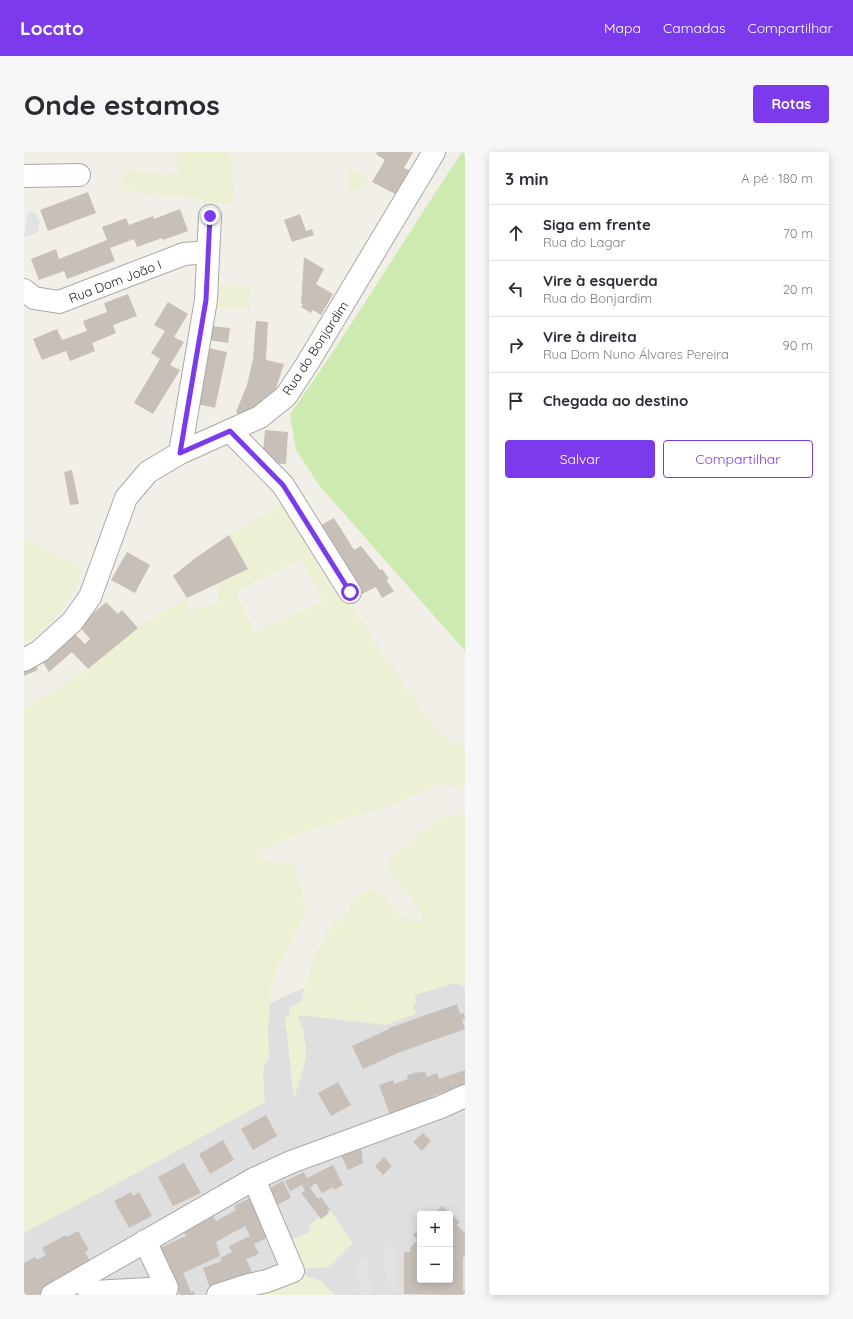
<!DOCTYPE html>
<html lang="pt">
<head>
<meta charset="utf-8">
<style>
	body { margin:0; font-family:Quicksand,sans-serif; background:#f7f7f7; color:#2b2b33 }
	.controls { position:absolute; right:12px; bottom:12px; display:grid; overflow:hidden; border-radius:4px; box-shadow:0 2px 10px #0003 }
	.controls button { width:36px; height:36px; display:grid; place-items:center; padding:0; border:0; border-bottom:1px solid #e1e1e2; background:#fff; color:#2b2b33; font:20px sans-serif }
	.stop { position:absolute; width:12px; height:12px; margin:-9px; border:3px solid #7c3aed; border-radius:50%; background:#fff }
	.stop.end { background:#7c3aed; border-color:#fff; box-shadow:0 1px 4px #0008 }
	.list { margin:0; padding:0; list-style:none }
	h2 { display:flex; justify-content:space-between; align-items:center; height:52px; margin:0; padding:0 16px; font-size:17px }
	h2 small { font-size:13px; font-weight:400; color:#7c7c81 }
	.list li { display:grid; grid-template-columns:26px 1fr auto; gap:12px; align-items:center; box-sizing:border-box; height:56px; padding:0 16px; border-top:1px solid #e1e1e2 }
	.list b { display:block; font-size:15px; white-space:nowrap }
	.list p { margin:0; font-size:13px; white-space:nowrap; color:#7c7c81 }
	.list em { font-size:13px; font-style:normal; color:#7c7c81 }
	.actions { display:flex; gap:8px; padding:12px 16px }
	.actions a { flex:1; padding:9px 0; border:1px solid #7c3aed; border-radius:4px; text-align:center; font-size:14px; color:#7c3aed }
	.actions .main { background:#7c3aed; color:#fff }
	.icon { flex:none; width:22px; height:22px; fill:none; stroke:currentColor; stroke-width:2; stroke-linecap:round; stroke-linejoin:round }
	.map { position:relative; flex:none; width:441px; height:1143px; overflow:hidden; border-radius:4px }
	header { display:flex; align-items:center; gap:24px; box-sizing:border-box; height:56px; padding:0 20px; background:#7c3aed; color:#fff }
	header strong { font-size:19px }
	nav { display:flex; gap:22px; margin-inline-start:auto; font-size:14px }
	.intro { display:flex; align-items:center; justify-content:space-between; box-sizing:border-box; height:96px; padding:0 24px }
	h1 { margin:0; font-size:28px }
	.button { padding:10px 18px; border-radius:4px; background:#7c3aed; color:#fff; font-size:14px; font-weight:700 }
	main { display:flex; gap:24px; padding:0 24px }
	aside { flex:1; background:#fff; border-radius:4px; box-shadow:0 2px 10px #0003 }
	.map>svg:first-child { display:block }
	.residential { fill:#e0dfdf; fill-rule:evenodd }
	.farmland { fill:#eef0d5; fill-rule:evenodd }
	.grass { fill:#cdebb0 }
	.parking { fill:#e2e2e2 }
	.building { fill:#c7bfb8 }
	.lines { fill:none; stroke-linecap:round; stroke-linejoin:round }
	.minor-casing { stroke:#a9a9a9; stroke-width:24 }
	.minor { stroke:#fff; stroke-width:22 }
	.route { stroke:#7c3aed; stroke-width:5 }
	.labels { text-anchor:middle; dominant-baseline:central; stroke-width:3.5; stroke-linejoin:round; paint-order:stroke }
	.street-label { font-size:13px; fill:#222; stroke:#fff }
</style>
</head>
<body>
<header>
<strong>Locato</strong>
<nav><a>Mapa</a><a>Camadas</a><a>Compartilhar</a></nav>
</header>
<div class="intro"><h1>Onde estamos</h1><a class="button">Rotas</a></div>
<main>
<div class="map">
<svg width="441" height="1143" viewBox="0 0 441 1143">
	<rect width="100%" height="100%" fill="#f2efe9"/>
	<!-- residential -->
	<path class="residential" d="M441,766V1143H0V958ZM396,1062H426V1128H396Z"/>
	<!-- farmland -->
	<g class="farmland">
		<path d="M153,0H207L211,41L207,52H179V48L97,38L98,17L153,23Z"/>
		<path d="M321,0L323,16L332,19L344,27L338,38H324Z"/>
		<path d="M227,132L225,157L187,155L190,133L219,134Z"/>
		<path d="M261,349L363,509L403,565L414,580L419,584L441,596V631L437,639L430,635L413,632L395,642L362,656L338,662L248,692L238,698L234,702L235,707L239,709L261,710L267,712L272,718L281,751V759L280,766L255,812L247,836L244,876L245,905L240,914L239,920L241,950L120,1017L0,1081V557L64,517L122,469L163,446L165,460L195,448L192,432L224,417L205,383ZM279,407L298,449L231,480L212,441L229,432V431Z"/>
		<path d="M0,387L59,417L50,438L37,460L26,472L11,486L0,491Z"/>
		<path d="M441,658V836L438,833L431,831L391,843L390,844L393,851L389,853L392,862L362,873L273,863L279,876L282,898L281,910L270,948L261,865L265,862L266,855L271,853L277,849L288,808L309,771L324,763L325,754L336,743L347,736L354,738L360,743L376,762L390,770L395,771L397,768V763L395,757L365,718L363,711L365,706L414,667L421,664L434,663Z"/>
		<path d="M306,1058L329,1091L305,1115L270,1117L257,1092L284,1081L286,1073L295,1065L297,1067L304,1061L303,1060Z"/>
		<path d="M275,1122L281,1123L297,1129L310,1143H240L238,1139Z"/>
	</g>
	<!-- grass -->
	<path class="grass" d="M438,0H441V499L295,333L272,298L266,262C327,177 380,87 438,0Z"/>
	<!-- parking -->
	<g class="parking">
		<path d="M4,60L12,61L16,70L13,81L0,85Z"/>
		<path d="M361,1089L373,1094L374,1137L362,1133L359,1102Z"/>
		<path d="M344,1102L347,1143H335L332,1109Z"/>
	</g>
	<!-- building -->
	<g class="building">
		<path d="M353,0H389L380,16L388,20L375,44L348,30L361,8L352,2Z"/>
		<path d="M64,40L72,61L24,79L16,58Z"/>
		<path d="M156,57L164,79L139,88L138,86L113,95L110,87L86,96L91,109L43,127L40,119L15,128L7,107L32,97L35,107L83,88L78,75L102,66L105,73L129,64L130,67Z"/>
		<path d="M276,62L282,79L288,77L290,83L268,90L260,68Z"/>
		<path d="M280,105L300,117L292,132L309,142L297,163L289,158L287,161L277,155L279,152H277Z"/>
		<path d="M104,142L113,164L89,173L92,181L68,191L71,199L46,209L42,199L18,208L9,187L33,177L38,188L63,179L59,169L83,160L80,151Z"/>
		<path d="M144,150L164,162L150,185L160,190L146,213L156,218L129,262L110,251L136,207L127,201L141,179L130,173Z"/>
		<path d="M232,169L244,170L242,208L260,212L251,239L219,266L212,260L223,233L229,207Z"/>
		<path d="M187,174L206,176L204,191L185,188Z"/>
		<path d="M185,196L203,200L191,256L173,252Z"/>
		<path d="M241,278L264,280L262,312L238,311Z"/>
		<path d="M48,318L55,352L46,353L40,320Z"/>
		<path d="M310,366L330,398L337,394L356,418L358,417L365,427L362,428L370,439L358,446L352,435L338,442L295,374Z"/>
		<path d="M205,383L224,417L163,446L149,424L170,407Z"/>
		<path d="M103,400L126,413L111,441L87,428Z"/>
		<path d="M82,450L94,462L98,458L114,476L64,517L48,500L25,520L15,504L46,477L61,492L66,487L55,474Z"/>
		<path d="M9,508L14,518L0,524V513Z"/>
		<path d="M433,852L436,862L440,861L441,867L438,868L441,877L374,901L339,917L328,894L365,877V876Z"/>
		<path d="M441,918V933L409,944L410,945L392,952L393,953L366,963L355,933L369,928L370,932L384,927L383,923L393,920V921L401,919L403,925L413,921L415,927Z"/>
		<path d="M314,930L327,953L307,964L294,941Z"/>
		<path d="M242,963L253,984L229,998L217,977Z"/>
		<path d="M399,981L407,989L398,999L389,990Z"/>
		<path d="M199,988L210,1008L186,1022L175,1002Z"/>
		<path d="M337,993L339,1011L324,1018L317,1003Z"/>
		<path d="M360,1005L368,1014L359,1023L351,1014Z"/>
		<path d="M160,1011L177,1041L149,1054L134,1025Z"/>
		<path d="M309,1013L319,1033L310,1038L309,1035L298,1041L292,1031L288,1034L286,1036L294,1047L297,1045L306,1058L303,1060L305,1061L297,1067L277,1041L281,1039L278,1033L266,1039L261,1029L280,1020L283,1026Z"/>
		<path d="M259,1029L267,1046L241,1059L233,1043Z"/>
		<path d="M107,1040L109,1044L115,1040L128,1064L105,1076L90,1049Z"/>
		<path d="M230,1044L249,1083L230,1092L235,1102L222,1107L230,1125L187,1139L179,1116L198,1109L196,1106L208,1100L205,1094L226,1084L221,1074L192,1090L196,1104L159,1121L167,1140L170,1139L171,1143H157L154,1140L133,1097L162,1084L159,1078L189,1064L192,1069L212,1058L210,1054Z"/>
		<path d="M418,1054L436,1070L433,1073L440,1080L441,1078V1103L439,1106V1139H441V1143L380,1142V1100H386V1096L394,1088L389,1083L396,1076V1128H426V1062H410Z"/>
		<path d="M54,1079L65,1098L61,1100L68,1112L14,1143H0V1111L11,1105L13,1108L22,1103L18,1096L42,1083L43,1085Z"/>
	</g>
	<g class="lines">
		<defs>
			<g id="minor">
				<path d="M0,24L55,23"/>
				<path d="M0,138L10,146L35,150L160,102L184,100"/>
				<path d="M206,279L259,333L326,440"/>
				<path d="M156,301L182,148L186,64"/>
				<path d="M0,508L16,499L48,470L66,445L102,346L124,320L156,301L236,265L262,244L283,212L410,0"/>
				<path d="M55,1128L69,1140L143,1136L121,1089"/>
				<path d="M28,1143L230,1027L267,1010L417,955L441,944"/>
				<path d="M194,1143L225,1133L243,1129L269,1119L230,1027"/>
			</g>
		</defs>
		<!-- minor casing -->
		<use href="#minor" class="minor-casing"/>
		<!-- minor -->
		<use href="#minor" class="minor"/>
	</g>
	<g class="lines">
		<!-- route -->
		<path class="route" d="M186,64L182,148L156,301L206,279L259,333L326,440"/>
	</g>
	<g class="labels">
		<!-- street labels -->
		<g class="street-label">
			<text transform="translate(91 129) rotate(-21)">Rua Dom João I</text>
			<text transform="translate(291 196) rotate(-57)">Rua do Bonjardim</text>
		</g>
	</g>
</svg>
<div class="controls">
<button>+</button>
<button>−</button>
</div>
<div class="stop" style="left:326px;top:440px"></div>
<div class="stop end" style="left:186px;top:64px"></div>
</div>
<aside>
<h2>3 min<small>A pé · 180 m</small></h2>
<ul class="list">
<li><svg class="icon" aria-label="ahead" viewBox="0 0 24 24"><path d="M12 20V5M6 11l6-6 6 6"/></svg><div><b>Siga em frente</b><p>Rua do Lagar</p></div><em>70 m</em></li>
<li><svg class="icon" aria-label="left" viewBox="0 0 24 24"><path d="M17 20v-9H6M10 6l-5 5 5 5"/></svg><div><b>Vire à esquerda</b><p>Rua do Bonjardim</p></div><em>20 m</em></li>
<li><svg class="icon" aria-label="right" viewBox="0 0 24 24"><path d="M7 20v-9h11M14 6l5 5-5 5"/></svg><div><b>Vire à direita</b><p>Rua Dom Nuno Álvares Pereira</p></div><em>90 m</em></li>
<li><svg class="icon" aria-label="arrive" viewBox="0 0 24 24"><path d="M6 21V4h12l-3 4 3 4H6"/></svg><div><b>Chegada ao destino</b></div></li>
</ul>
<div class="actions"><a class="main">Salvar</a><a>Compartilhar</a></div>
</aside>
</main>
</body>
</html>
